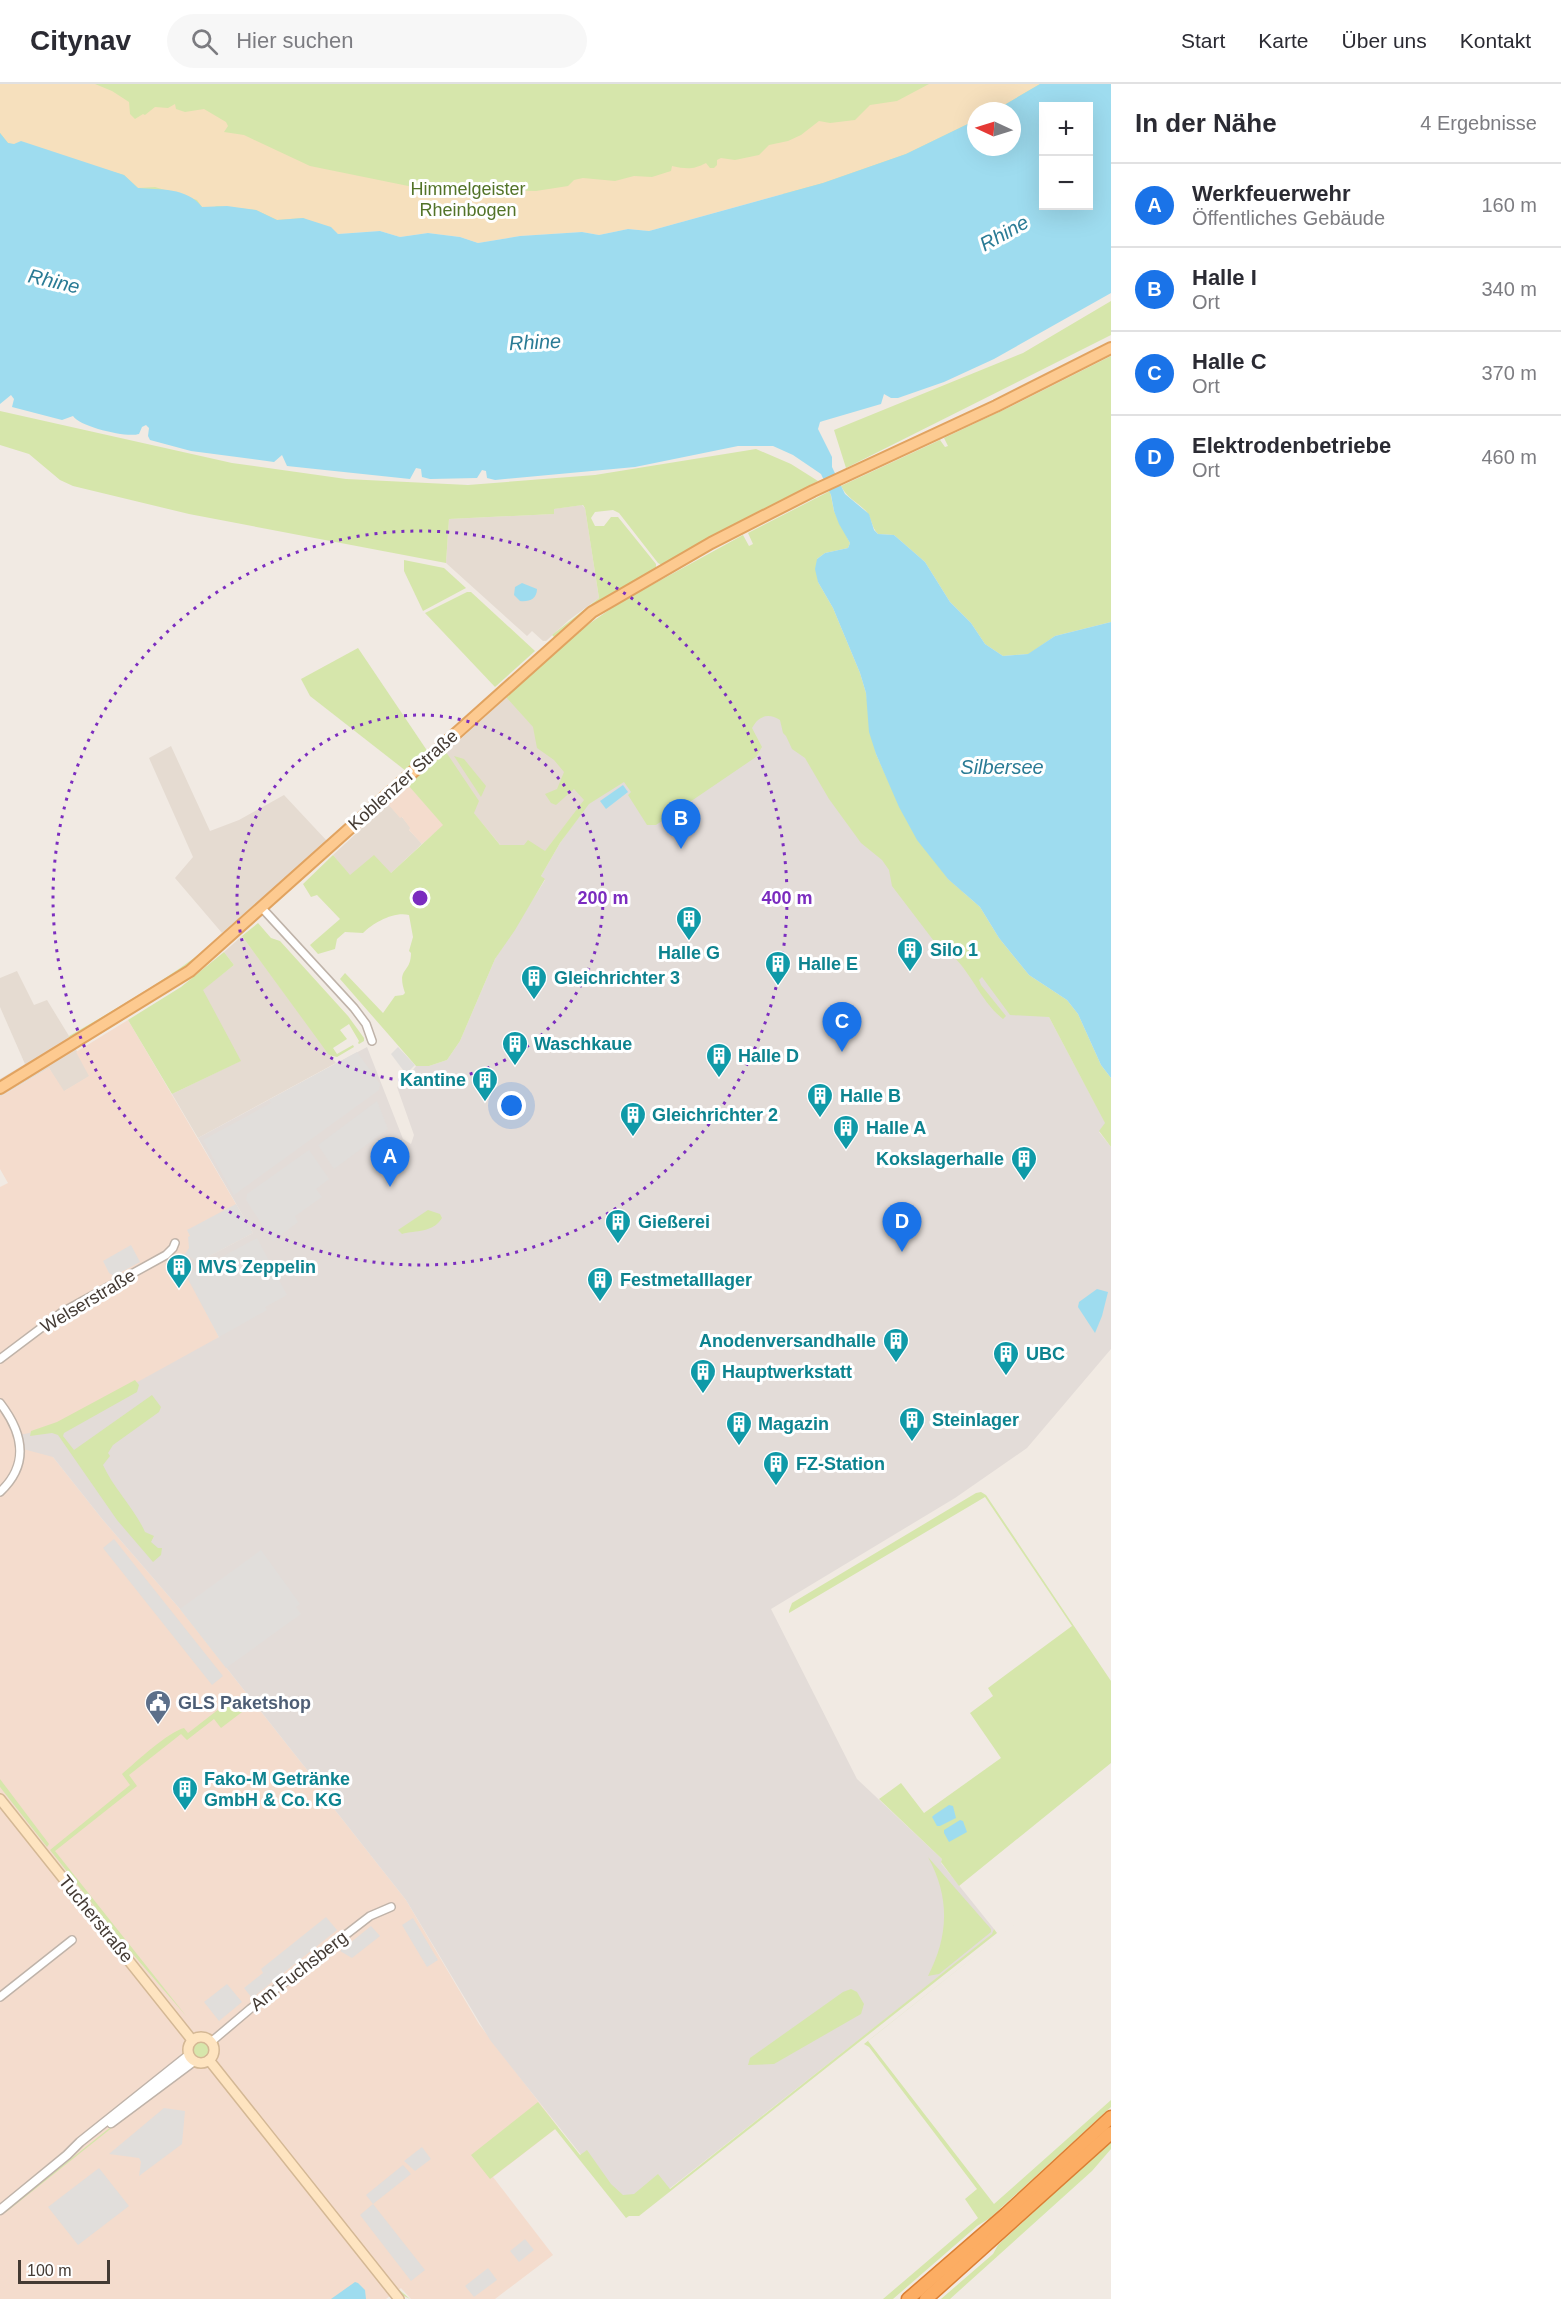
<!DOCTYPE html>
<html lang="de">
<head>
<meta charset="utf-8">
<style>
	body { margin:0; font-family:Arial,sans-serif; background:#f7f7f7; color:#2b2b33 }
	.controls { position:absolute; right:18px; top:18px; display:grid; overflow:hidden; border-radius:0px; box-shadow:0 6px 24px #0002 }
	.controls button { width:54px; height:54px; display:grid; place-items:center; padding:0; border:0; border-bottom:2px solid #e1e1e2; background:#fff; color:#2b2b33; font:30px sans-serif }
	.compass { position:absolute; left:967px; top:18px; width:54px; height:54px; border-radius:50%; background:#fff; box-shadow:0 6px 24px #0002; rotate:274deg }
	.scale { position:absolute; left:18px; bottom:15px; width:92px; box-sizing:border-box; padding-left:6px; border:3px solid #433a33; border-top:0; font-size:16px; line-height:21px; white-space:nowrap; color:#433a33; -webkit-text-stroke:4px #fff; paint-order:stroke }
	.you { position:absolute; left:512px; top:1022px; width:21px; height:21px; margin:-15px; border:4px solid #fff; border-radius:50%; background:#1a73e8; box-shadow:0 0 0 9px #1a73e833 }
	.badge { display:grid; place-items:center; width:39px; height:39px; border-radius:50%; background:#1a73e8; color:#fff; font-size:20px; font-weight:700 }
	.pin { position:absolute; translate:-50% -50px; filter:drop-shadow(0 2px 3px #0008) }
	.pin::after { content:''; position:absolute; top:32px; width:21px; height:18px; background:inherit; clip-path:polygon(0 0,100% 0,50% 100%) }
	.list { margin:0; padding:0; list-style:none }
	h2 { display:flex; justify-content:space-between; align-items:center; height:78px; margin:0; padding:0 24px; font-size:26px }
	h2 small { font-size:20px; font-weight:400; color:#7c7c81 }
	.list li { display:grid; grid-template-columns:39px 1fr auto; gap:18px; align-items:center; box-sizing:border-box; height:84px; padding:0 24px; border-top:2px solid #e1e1e2 }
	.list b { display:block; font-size:22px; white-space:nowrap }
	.list p { margin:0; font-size:20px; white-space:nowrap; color:#7c7c81 }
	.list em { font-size:20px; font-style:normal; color:#7c7c81 }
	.icon { flex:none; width:33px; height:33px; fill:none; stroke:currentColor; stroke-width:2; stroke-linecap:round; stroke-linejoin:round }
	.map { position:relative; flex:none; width:1111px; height:2215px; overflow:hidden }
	header { display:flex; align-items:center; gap:36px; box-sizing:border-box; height:84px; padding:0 30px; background:#fff; border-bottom:2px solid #e1e1e2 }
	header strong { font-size:28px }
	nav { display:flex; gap:33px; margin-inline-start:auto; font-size:21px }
	.search { width:420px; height:54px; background:#f7f7f7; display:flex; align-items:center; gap:15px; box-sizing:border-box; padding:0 21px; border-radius:33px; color:#7c7c81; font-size:22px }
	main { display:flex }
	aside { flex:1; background:#fff }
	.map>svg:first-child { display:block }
	.residential { fill:#e5dbd1 }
	.commercial { fill:#f4dccd }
	.industrial { fill:#e3dcd8 }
	.green { fill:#d6e6ab; fill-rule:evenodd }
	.sand { fill:#f6e0bd }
	.parking { fill:#e1dedb }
	.water { fill:#9edcef; fill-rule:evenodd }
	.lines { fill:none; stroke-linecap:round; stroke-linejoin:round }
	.minor-casing { stroke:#bfb3a9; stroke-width:10 }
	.tertiary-casing { stroke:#bfb3a9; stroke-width:11 }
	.secondary-casing { stroke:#d4b895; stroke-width:12 }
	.primary-casing { stroke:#e1a360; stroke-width:14 }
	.motorway-casing { stroke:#db7f33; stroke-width:15 }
	.minor { stroke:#fff; stroke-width:7 }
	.tertiary { stroke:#fff; stroke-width:8 }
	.secondary { stroke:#fee4c0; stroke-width:9 }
	.primary { stroke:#fdca90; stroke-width:10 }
	.motorway { stroke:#fcad63; stroke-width:12 }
	.ring { fill:none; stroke:#7b2cbf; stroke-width:3; stroke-dasharray:3 6 }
	.labels { text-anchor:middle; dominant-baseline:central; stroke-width:6; stroke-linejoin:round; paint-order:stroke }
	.park-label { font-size:18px; fill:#527328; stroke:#fff }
	.street-label { font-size:18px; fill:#433a33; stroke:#fff }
	.culture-label { font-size:18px; font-weight:bold; fill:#0d838f; stroke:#fff; text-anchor:start }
	.service-label { font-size:18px; font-weight:bold; fill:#4e5e75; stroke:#fff; text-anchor:start }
	.water-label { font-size:20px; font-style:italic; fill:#2a7b95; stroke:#fff }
	.centre { fill:#7b2cbf; stroke:#fff; stroke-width:3 }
	.ring-label { font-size:18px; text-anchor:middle; font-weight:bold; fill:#7b2cbf; stroke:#fff; stroke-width:6; stroke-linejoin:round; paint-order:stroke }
</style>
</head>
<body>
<header>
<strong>Citynav</strong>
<div class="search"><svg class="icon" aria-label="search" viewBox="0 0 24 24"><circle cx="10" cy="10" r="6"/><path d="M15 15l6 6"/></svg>Hier suchen</div>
<nav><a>Start</a><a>Karte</a><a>Über uns</a><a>Kontakt</a></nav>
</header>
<main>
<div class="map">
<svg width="1111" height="2215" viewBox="0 0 1111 2215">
	<rect width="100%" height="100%" fill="#f1eae3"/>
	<!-- residential -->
	<g class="residential">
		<path d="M582,421L585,424L599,514L569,536L546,557H543L532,547L527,552L446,479L449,435L553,430V425Z"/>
		<path d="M507,613L591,708L526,792L433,680Z"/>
		<path d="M171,662L210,747L239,736L284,711L327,757L222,849L175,794L193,773L149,674Z"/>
		<path d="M388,720L400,733L401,732L411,744L409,746L422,760L391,789L350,792L333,771Z"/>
		<path d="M242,852L336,979L198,1054L172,1010L240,977L202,906L234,881L224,868Z"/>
		<path d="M17,887L34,921L47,916L69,952L90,992L63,1008L49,984L0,1013V995L25,980L0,923V894Z"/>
	</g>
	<!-- commercial -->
	<g class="commercial">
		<path d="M409,702L444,741L422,760L409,746L410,744L402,733L400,734L388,720Z"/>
		<path d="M128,936L253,1149L198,1178L178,1175L219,1253L53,1373L103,1436L180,1525L319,1701L324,1712L406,1816L479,1940L558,2043L493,2093L553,2171L495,2215H411L401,2204L386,2215H0V1103L8,1099L0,1085V1013L49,984L64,1007L89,992L76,968Z"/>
	</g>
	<!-- industrial -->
	<path class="industrial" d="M799,568L1049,933L1106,1040L1099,1048L1111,1063V1265L1027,1364L955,1414L771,1525L857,1695L942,1775L941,1779L994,1845L993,1850L636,2131L628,2130L490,1956L406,1816L324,1712L319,1701L180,1525L103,1436L53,1373L23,1365L20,1351L56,1343L219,1253L177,1175L185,1170L198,1178L253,1149L198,1054L367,963L403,1055L411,1060L414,1051L397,1003L404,998L416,982H429L447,976L460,957L495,875L545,796L541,792L560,759L588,720L624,697Z"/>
	<!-- green -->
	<g class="green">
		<path d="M0,0H1111V52L1088,22H1044L1043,94L0,158ZM976,27H1012V63H976Z"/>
		<path d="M1111,217V251L846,384L834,346L1023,269Z"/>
		<path d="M1111,272V538L1055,552L1029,570L1003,572L985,560L971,539L950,518L925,478L894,451L878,450C871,443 872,434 866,427C857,418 847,414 841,402L940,356L945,363L948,362L944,354L1012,322Z"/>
		<path d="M0,327L232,379L346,395L468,401L595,391L756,365L791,380L818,397L663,482L658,479L619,429L613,426L595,428L591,434L595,442H604L611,433H618L656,480V486L587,526L554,553L552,551L599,514L585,424L583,421L554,425V430L449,435L446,479L189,430L73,402L60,396L29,370L0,361Z"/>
		<path d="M830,407L834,427L850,459L848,464L825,469L817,475L818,498L833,524L860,589L866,609L876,670L886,692L935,776L948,795L980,823L999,854L1029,891L1067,916L1078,930L1101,981L1111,994V1063L1099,1047L1105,1039L1049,933L1010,931L982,893L979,896L981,901L1006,932L1003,935C979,916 971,886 949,869H943L892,802L889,786L882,776L861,759L829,715L805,674L792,665L786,652L783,649L780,636C769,629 759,631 752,644L762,663L756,673L656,741H647L628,711L631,708L624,698L589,720L560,759L541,792L545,795L515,846L495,875L460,957L447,976L429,982H416L340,895L345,889L383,929L395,912L403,911L405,909C396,883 411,890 411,869L409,867L413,853L409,831C394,827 373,839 363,849L345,848L337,855L335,865L318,870L310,861L340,835L317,811L311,813L303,800L333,771L350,791L374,771L391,789L443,741L408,701L446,668L479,717L474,729L500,761H524L528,756L545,767L584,716L574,705L556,721L551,719L545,710L557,705L564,688L554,676L537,664L533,643L506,613L575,551L579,548L580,549L579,547L619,519L743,451L749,462L753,460L748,449Z"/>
		<path d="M404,476L444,484L466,504L423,527L404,487Z"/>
		<path d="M467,508H471L535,567L495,603L425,529Z"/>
		<path d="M358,564L428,668L406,687L310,612L301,595Z"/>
		<path d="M454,672L464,675L486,702L481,713Z"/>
		<path d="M258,839L271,854L280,857L348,932L364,954V957L359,960L358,959L359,957L349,940L340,946L347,955L333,964L337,970L353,961L354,963L337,973L329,971L242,852Z"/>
		<path d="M206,865L208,867L187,885L71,957L69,952C116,925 163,898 206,865Z"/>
		<path d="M224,868L234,881L203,906L241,977L172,1010L128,936L181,903Z"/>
		<path d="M428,1126L440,1130L442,1134C433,1149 416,1146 402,1150L398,1146Z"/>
		<path d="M135,1296L139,1301L137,1308L64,1349L63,1352L74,1366L152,1311L161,1323L159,1328L113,1361L108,1369L110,1372L103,1381C114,1405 135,1425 145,1448L154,1452L151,1458L158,1464H162L161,1471L153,1478L117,1436L58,1351L52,1349L30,1352L31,1347L57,1338Z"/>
		<path d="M976,1409L981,1408L986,1411L1111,1597V1679L959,1802L941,1778L942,1775L879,1715L901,1699L924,1729L1001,1674L970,1629L993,1612L988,1604L1072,1542L985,1413L789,1529V1527L792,1519Z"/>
		<path d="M228,1618L235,1619L242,1628L221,1644L214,1635L187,1656L181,1650L129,1691L137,1702L55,1767L187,1933L125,1861L50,1766L130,1701L122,1690C136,1678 168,1648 184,1644L188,1649Z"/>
		<path d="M0,1695L49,1760L47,1763L0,1703Z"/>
		<path d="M1111,1764L868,1957L994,2120L1111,2016V2023L990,2134L977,2142L893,2215H883L978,2134L965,2115L977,2105L869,1963L864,1960Z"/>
		<path d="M928,1773L991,1845V1848L939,1890L928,1892C949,1852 950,1813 928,1773Z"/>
		<path d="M994,1845L997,1849L639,2132H629L626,2134L555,2045L490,2095L471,2071L538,2018L580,2071L587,2066L611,2100L623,2111L634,2110L658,2090L670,2105L992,1850Z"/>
		<path d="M851,1905L857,1908L864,1920L861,1930L774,1980L748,1981L750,1974L843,1908Z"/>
		<circle cx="201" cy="1966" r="9"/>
		<path d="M219,1980L396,2203L410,2215L402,2211L391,2199Z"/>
		<path d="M152,2010L153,2011L5,2129L7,2126Z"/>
		<path d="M1111,2057V2065L1092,2087L950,2215H941L993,2170L998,2161Z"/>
	</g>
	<!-- sand -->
	<path class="sand" d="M0,0H95L112,7L129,18L130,30L135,35L143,30L145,31L155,23L168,24L175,20L176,25L185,28L204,25L226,38L228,42L224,48L244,51L310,82L423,105L536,107L568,102L574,96L583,94L615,97L634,92L652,93L671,87L672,82C686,85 693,86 706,79L710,84H714L717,81V76L721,74L735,76L759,71L769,61L788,57L801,51L819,37L830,39L855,36L870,21L897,17L929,0H1040L994,27H976V36L906,70L823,99L649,147L628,145L599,151L582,148L520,152L478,159L460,153L428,149L400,153L380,147L338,150L303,134L277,136L256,126L217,122L212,124L202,123L197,116L155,103L138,104L124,91L8,59L0,49Z"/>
	<!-- parking -->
	<g class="parking">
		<path d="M398,963L415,981L406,990L391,970Z"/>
		<path d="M357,968L380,1000L379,1006L234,1111L203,1056L271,1019L269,1016Z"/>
		<path d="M377,1017L388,1045L334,1085L318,1061Z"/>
		<path d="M309,1066L329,1095L316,1105L322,1113L295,1132L298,1138L273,1157L246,1116L247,1110Z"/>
		<path d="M236,1120L253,1149L198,1178L185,1170L189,1164L188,1153L190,1152L187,1146Z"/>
		<path d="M257,1154L287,1211L265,1223L267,1226L219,1253L187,1192Z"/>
		<path d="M131,1161L140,1178L114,1192L109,1189L103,1177Z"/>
		<path d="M114,1455L223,1592L212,1601L103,1464Z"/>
		<path d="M261,1466L300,1520L296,1523L301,1530L226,1584L180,1525Z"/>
		<path d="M326,1833L337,1846L252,1914L244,1904L263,1889L261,1885Z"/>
		<path d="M413,1834L438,1876L427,1883L402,1841Z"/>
		<path d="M371,1842L380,1852L352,1874L340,1867Z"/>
		<path d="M227,1900L242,1918L219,1937L204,1918Z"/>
		<path d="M164,2024L185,2027L182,2060L139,2092L141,2078L139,2074L109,2070Z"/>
		<path d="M422,2063L431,2075L415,2087L404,2077Z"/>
		<path d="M403,2081L411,2090L373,2120L425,2186L411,2197L360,2131L373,2120L366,2111Z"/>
		<path d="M99,2084L129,2122L78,2161L48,2123Z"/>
		<path d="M525,2155L534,2166L519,2178L510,2167Z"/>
		<path d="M488,2184L497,2196L474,2213L465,2202Z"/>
	</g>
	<!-- water -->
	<g class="water">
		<path d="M1040,0H1111V209L994,275L944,298L898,314H891L884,310L881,320L823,337L820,338L818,345L832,373V383L845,410L869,430L874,446L878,450L894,451L925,478L950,518L971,539L985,560L1003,572L1028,570L1055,552L1111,538V994L1101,981L1078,930L1067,916L1029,891L999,854L980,823L948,795L917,756L899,723L876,670L869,648L866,609L860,589L833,524L818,498L815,485L817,475L825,469L848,464L850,459L839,440L834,427L831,411L821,390L793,371L773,362H738L635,383L495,396L487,394L486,387L482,386L477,394L430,395L422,393L421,385L416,384L410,395L287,382L282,371L274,378L191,367L150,356L148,352L149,344L146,341L142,343L139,350C127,354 80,343 73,332L62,336L12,323L14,315L11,311L0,320V49L8,59L14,60L21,57L124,91L138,104C159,106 187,103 202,123L227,122L256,126L277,136L303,134L331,143L338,150L380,147L400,153L428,149L460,153L478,159L520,152L582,148L599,151L628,145L649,147L823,99L906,70L976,36V63H1012V27H994ZM1044,22H1088V122H1044Z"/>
		<path d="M522,499L537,505C537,515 529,518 520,517L514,511L515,503Z"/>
		<path d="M623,701L628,708L606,725L600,717Z"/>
		<path d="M1097,1205L1108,1208L1102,1232L1095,1249L1078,1223L1079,1218Z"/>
		<path d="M949,1721L953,1722L956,1734L940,1742H937L932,1733L934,1731Z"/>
		<path d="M960,1736L963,1737L967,1748L949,1758L944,1749V1746Z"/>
		<path d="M355,2198L358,2199L365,2206L366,2215H331Z"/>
	</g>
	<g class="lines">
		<defs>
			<g id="minor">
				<path d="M262,824L354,924L366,940L372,957"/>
				<path d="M0,1275L61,1229L166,1171L173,1164L175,1159"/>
				<path d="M0,1319C23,1349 30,1380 0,1408"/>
				<path d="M0,1913L72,1856"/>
				<path d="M211,1958L250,1925L370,1832L391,1823"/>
			</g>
			<g id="tertiary">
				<path d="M111,2039L194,1977"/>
				<path d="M0,2126L67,2071L80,2058L189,1971"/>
			</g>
			<g id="secondary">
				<path d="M0,1715L192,1956"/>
				<circle cx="201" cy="1966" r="13"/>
				<path d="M209,1976L399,2215"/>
			</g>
			<path id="primary" d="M0,1004L190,887L592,528L711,459L813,407L996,322L1111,264"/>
			<g id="motorway">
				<path d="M908,2215L1006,2130L1111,2033"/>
				<path d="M926,2215L1111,2049"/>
			</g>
		</defs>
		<!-- minor casing -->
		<use href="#minor" class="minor-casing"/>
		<!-- tertiary casing -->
		<use href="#tertiary" class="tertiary-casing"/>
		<!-- secondary casing -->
		<use href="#secondary" class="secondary-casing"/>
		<!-- primary casing -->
		<use href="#primary" class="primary-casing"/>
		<!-- motorway casing -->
		<use href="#motorway" class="motorway-casing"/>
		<!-- minor -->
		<use href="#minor" class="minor"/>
		<!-- tertiary -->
		<use href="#tertiary" class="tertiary"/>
		<!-- secondary -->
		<use href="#secondary" class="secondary"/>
		<!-- primary -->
		<use href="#primary" class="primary"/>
		<!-- motorway -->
		<use href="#motorway" class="motorway"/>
	</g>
	<!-- distance rings -->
	<g class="ring">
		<circle cx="420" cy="814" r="183"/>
		<circle cx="420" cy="814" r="367"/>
	</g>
	<!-- icons -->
	<defs>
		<symbol id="building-pin" viewBox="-11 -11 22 30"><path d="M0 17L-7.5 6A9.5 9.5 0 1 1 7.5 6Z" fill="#0f9aa8" stroke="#fff"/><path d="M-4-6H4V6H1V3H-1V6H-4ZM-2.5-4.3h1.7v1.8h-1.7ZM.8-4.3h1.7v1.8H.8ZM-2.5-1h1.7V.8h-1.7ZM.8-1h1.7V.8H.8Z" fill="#fff"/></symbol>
		<symbol id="civic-pin" viewBox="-11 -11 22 30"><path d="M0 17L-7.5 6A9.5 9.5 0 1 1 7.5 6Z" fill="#5c6f8a" stroke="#fff"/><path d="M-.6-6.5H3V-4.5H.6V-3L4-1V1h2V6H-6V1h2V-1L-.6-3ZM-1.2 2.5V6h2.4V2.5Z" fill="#fff"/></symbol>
	</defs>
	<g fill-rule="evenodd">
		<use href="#building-pin" x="674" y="820" width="30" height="40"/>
		<use href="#building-pin" x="895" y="851" width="30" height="40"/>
		<use href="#building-pin" x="763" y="865" width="30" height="40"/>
		<use href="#building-pin" x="519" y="879" width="30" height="40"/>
		<use href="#building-pin" x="500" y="945" width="30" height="40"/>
		<use href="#building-pin" x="704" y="957" width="30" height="40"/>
		<use href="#building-pin" x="470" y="981" width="30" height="40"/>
		<use href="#building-pin" x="805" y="997" width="30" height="40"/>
		<use href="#building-pin" x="618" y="1016" width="30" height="40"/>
		<use href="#building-pin" x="831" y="1029" width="30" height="40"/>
		<use href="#building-pin" x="1009" y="1060" width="30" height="40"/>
		<use href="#building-pin" x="603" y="1123" width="30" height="40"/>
		<use href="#building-pin" x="164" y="1168" width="30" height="40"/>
		<use href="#building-pin" x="585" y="1181" width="30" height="40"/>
		<use href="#building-pin" x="881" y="1242" width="30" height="40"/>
		<use href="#building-pin" x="991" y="1255" width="30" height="40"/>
		<use href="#building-pin" x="688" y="1273" width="30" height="40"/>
		<use href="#building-pin" x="897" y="1321" width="30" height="40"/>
		<use href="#building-pin" x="724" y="1325" width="30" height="40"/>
		<use href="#building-pin" x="761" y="1365" width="30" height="40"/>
		<use href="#civic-pin" x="143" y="1604" width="30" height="40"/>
		<use href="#building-pin" x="170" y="1690" width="30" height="40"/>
	</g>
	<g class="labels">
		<!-- park labels -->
		<g class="park-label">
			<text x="468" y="105">Himmelgeister<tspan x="468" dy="21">Rheinbogen</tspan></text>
		</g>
		<!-- street labels -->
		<g class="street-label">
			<text transform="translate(403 696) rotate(-42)">Koblenzer Straße</text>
			<text transform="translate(88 1217) rotate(-31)">Welserstraße</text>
			<text transform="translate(96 1835) rotate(51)">Tucherstraße</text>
			<text transform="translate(299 1887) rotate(-38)">Am Fuchsberg</text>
		</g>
		<!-- culture labels -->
		<g class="culture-label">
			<text x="930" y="866">Silo 1</text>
			<text x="689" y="869" text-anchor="middle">Halle G</text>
			<text x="798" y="880">Halle E</text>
			<text x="554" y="894">Gleichrichter 3</text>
			<text x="534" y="960">Waschkaue</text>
			<text x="738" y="972">Halle D</text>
			<text x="466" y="996" text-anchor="end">Kantine</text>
			<text x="840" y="1012">Halle B</text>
			<text x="652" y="1031">Gleichrichter 2</text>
			<text x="866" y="1044">Halle A</text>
			<text x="1004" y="1075" text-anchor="end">Kokslagerhalle</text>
			<text x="638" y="1138">Gießerei</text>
			<text x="198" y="1183">MVS Zeppelin</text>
			<text x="620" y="1196">Festmetalllager</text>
			<text x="876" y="1257" text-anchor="end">Anodenversandhalle</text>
			<text x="1026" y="1270">UBC</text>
			<text x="722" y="1288">Hauptwerkstatt</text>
			<text x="932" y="1336">Steinlager</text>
			<text x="758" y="1340">Magazin</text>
			<text x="796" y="1380">FZ-Station</text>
			<text x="204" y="1695">Fako-M Getränke<tspan x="204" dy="21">GmbH &amp; Co. KG</tspan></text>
		</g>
		<!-- service labels -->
		<g class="service-label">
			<text x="178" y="1619">GLS Paketshop</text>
		</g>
		<!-- water labels -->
		<g class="water-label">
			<text transform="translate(1004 149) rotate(-29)">Rhine</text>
			<text transform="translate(54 197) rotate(13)">Rhine</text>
			<text transform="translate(535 258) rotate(-3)">Rhine</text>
			<text x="1002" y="683">Silbersee</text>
		</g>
	</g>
	<circle cx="420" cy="814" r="9" class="centre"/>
	<g class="ring-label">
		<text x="603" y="820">200 m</text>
		<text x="787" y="820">400 m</text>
	</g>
</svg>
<div class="controls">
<button>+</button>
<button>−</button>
</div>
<svg class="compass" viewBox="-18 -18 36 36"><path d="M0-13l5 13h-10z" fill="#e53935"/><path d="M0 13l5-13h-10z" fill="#7c7c81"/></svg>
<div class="scale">100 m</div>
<div class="you"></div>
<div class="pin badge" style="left:390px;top:1103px">A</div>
<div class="pin badge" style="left:681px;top:765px">B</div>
<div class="pin badge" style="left:842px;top:968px">C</div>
<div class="pin badge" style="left:902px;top:1168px">D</div>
</div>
<aside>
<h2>In der Nähe<small>4 Ergebnisse</small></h2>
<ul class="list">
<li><span class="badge">A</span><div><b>Werkfeuerwehr</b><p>Öffentliches Gebäude</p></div><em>160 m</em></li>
<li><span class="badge">B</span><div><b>Halle I</b><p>Ort</p></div><em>340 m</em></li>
<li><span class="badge">C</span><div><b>Halle C</b><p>Ort</p></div><em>370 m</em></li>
<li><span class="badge">D</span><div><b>Elektrodenbetriebe</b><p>Ort</p></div><em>460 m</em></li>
</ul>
</aside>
</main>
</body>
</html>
